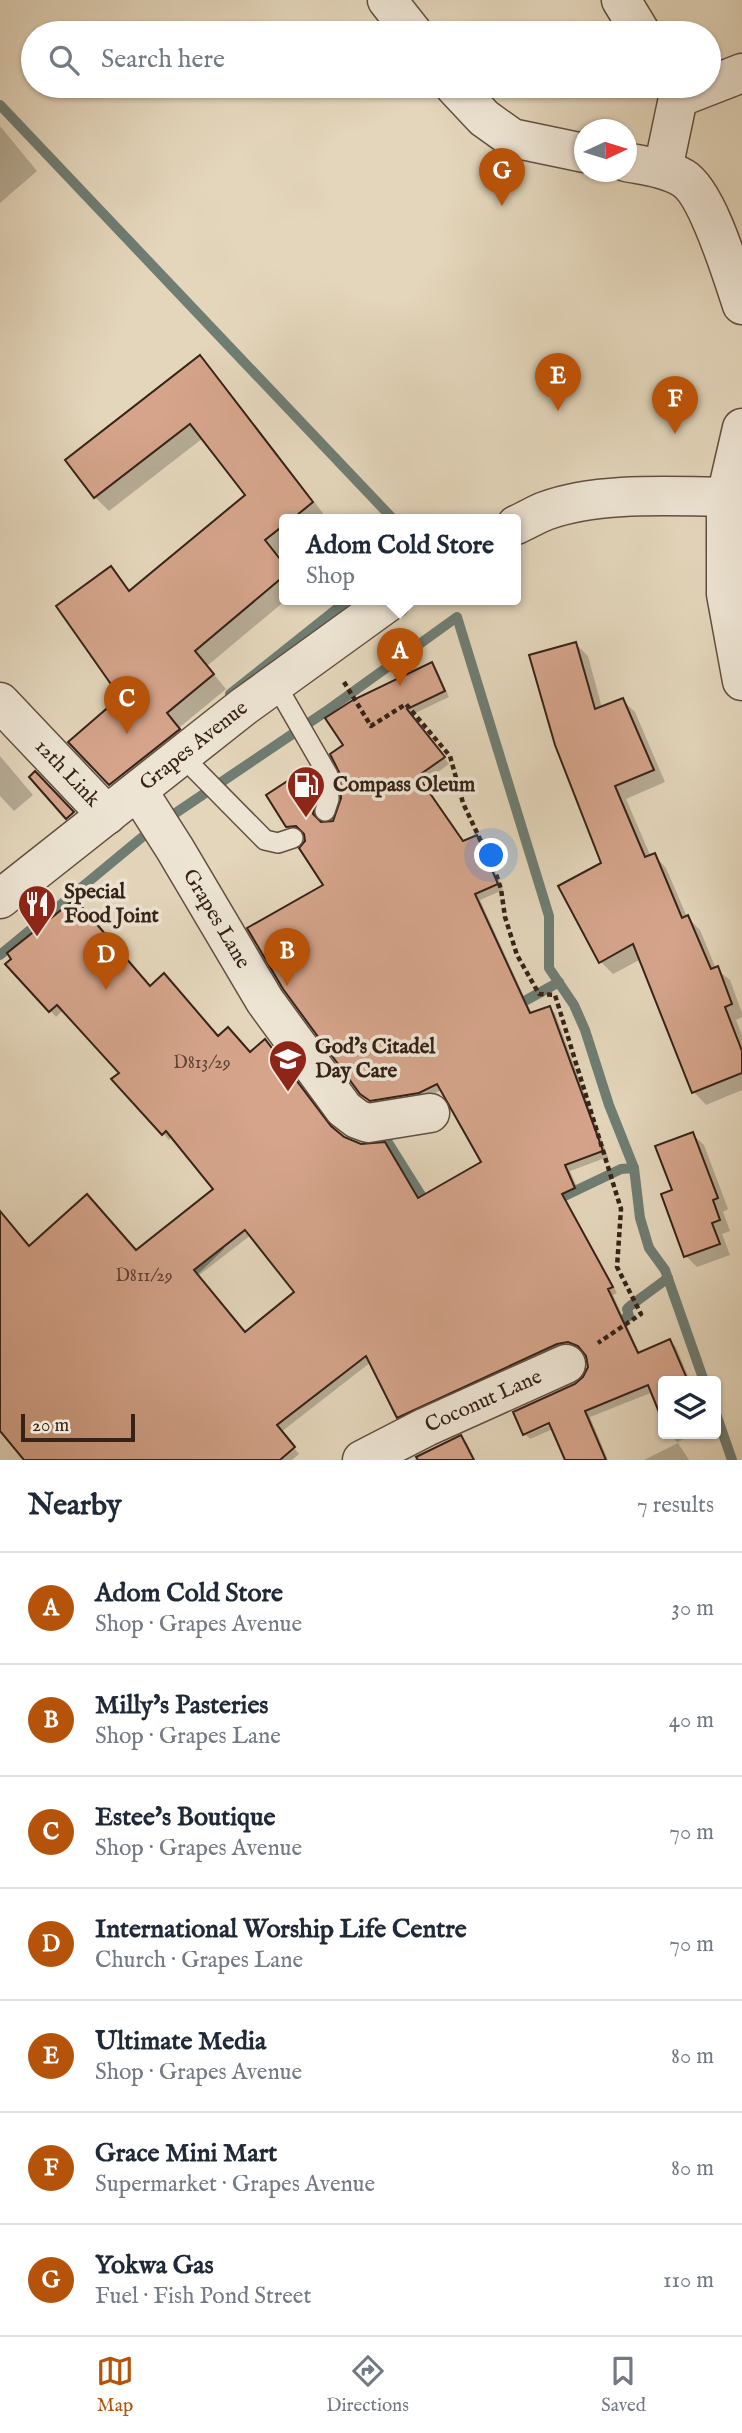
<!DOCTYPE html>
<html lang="en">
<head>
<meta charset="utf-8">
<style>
	body { margin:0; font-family:"IM FELL English",serif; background:#f6f6f7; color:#1f2937 }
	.controls { position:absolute; right:21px; bottom:21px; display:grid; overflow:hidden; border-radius:7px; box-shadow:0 2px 5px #0004 }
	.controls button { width:63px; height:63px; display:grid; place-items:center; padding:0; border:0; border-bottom:2px solid #e0e1e3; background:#fff; color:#1f2937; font:35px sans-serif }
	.compass { position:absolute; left:574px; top:119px; width:63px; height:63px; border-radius:50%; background:#fff; box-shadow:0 2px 5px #0004; rotate:86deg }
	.scale { position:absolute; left:21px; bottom:18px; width:114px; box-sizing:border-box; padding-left:7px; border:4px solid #362217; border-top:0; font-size:19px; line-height:24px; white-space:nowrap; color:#362217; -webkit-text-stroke:5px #ede4d3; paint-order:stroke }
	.you { position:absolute; left:492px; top:856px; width:24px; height:24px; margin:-18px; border:5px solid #fff; border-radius:50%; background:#1a73e8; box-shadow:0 0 0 10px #1a73e833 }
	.badge { display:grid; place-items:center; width:46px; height:46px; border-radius:50%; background:#b45309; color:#fff; font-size:23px; font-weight:700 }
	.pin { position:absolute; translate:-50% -58px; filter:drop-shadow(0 2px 4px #0008) }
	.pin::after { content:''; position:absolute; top:37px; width:24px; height:21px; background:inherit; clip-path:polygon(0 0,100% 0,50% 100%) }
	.popup { position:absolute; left:279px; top:514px; width:242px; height:91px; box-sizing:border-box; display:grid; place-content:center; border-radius:7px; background:#fff; filter:drop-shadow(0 2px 5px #0005); font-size:23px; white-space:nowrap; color:#747a83 }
	.popup b { font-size:26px; color:#1f2937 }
	.popup::after { content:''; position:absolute; left:50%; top:100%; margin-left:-14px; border:14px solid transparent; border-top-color:#fff }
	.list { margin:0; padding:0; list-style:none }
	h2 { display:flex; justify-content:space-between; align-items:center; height:91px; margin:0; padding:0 28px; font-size:30px }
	h2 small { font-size:23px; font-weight:400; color:#747a83 }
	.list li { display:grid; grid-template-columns:46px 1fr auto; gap:21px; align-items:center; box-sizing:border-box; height:112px; padding:0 28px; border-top:2px solid #e0e1e3 }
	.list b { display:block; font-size:26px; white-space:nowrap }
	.list p { margin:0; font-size:23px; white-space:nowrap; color:#747a83 }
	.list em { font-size:23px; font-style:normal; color:#747a83 }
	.icon { flex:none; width:38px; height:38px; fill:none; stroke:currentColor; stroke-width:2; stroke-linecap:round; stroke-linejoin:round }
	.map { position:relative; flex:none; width:742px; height:1460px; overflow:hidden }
	.search { position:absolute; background:#fff; box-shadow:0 2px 5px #0004; left:21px; right:21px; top:21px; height:77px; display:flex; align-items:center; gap:18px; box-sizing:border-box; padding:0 24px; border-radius:38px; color:#747a83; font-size:26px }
	.sheet { height:875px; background:#fff }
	nav { display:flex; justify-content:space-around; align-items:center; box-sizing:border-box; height:98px; border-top:2px solid #e0e1e3; background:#fff; font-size:19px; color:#747a83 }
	nav a { display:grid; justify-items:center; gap:4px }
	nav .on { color:#b45309 }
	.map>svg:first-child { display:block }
	.shadow { fill:#0003; fill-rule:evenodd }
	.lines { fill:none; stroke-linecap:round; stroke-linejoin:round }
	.stream { stroke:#6f7d73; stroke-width:10 }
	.building { fill:#d5a48b; stroke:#362217; stroke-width:2; fill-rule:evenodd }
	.service-casing { stroke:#624f40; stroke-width:22 }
	.minor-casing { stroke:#624f40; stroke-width:41 }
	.tertiary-casing { stroke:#624f40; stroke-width:41 }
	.path { stroke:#362217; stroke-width:4.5; stroke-dasharray:5 3.5; stroke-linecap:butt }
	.service { stroke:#ede4d3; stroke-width:19 }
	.minor { stroke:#ede4d3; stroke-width:38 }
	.tertiary { stroke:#ede4d3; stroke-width:38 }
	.labels { text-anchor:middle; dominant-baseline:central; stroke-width:7; stroke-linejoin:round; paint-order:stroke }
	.number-label { font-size:18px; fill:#5e4234 }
	.street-label { font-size:21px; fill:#362217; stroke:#ede4d3 }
	.poi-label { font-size:21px; font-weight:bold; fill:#362217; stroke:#ede4d3; text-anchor:start }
</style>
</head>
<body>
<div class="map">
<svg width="742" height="1460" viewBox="0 0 742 1460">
	<rect width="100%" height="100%" fill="#e4d6bb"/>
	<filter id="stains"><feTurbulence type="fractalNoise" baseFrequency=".00286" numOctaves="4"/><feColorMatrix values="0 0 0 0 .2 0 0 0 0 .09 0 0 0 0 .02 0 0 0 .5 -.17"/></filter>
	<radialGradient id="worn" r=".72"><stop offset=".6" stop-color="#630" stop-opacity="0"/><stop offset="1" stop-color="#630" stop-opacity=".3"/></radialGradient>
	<!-- shadow -->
	<g class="shadow">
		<path d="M0,126L37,171L0,203Z"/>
		<path d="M200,357L213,371L326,517L322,520H284V549L277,555L284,564L286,600L207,666L226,689L180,727L192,744L124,798L110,784L123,698L111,569L131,592L247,495L203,438L109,511L95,497L67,460Z"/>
		<path d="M576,644L588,656L602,708L622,700L635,712L665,782L626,799L651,857L654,855L666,868L687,917L700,930L716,969L730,980L742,1013V1017L736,1020L742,1035V1090L706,1105L694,1092L641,959L613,974L601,962L561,887L603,864Z"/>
		<path d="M431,664L437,670L449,697L411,715L449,764L423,783L464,843L477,837L483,843L503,890L480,900L532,1014L549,1008L555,1013L608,1157L570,1171L580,1194L566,1200L617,1293L613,1295L640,1354L670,1341L676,1347L690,1381H663V1417L653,1392L590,1417L608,1460H567L553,1429L530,1439L526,1435L558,1421L576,1385L585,1378L590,1366L585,1351L576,1347L563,1349L404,1422L398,1416L371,1362L281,1432L299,1454L292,1460H26L3,1432L0,1434V1213L29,1248L136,1252L216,1190L172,1136L169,1140L114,1079L121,1073L64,1009L56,1017L8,964L150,988L219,1038L250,1054L265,1041L333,1131L343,1138L360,1145L384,1144L390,1150L420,1199L484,1162L443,1089L426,1098L377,1105L368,1099L325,886L303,831L293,832L287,826L309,769L321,786L322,804L318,821L321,824L334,822L343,799L346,746ZM251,1235L297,1292L245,1334L198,1276Z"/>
		<path d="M0,756L33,795L14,811L0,796Z"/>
		<path d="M692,1134L704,1145L728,1209L723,1212L730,1231L722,1234L730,1255L697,1267L686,1256L674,1191Z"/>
		<path d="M670,1434H697L677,1442Z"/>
		<path d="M461,1437L467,1443L475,1460H414Z"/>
		<path d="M678,1443L689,1460H644Z"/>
	</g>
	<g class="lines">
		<!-- stream -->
		<g class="stream">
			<path d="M0,105L394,520"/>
			<path d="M230,694L348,600"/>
			<path d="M0,955L152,829L325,712L457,617L549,916V968L574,1005L585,1030L609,1105L634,1168L640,1218L649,1248L665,1270L704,1381"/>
			<path d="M512,1008L559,982"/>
			<path d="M377,1130H380L429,1208"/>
			<path d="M552,1199L554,1201L621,1169L634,1168"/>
			<path d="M196,1269L219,1247"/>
			<path d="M613,1326L629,1316L627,1309L630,1306L668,1278"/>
			<path d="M716,1414L732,1460"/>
		</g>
	</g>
	<!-- building -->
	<g class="building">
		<path d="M200,355L313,502L291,520H284V525L265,540L284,564V576L195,651L214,674L167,713L180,729L109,785L68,742L120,697L56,606L111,566L129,591L245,495L190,424L94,498L65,460Z"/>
		<path d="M576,642L595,709L623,698L654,770L615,786L645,857L655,853L682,918L688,915L711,969L718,966L732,1004L725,1007L742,1051V1073L692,1093L633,944L599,963L558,886L601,863L555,745L529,655Z"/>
		<path d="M432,662L445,691L407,709L445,757L418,776L463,841L477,835L498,884L475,894L530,1013L550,1006L603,1151L565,1165L575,1188L562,1194L613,1287L608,1289L638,1353L670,1339L688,1381H663V1422L648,1385L585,1411L606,1460H565L549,1423L523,1435L513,1412L575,1384L583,1377L588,1367L586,1356L578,1346L568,1342L557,1344L397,1418L366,1356L277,1425L295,1447L280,1460H24L0,1431V1211L29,1246L87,1194L136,1250L213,1189L166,1131L162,1135L111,1079L119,1073L57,1005L49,1012L5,964L11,959L7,953L75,899L150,986L164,973L218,1036L228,1027L250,1052L265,1039L331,1126L344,1137L361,1144L385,1142L418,1198L481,1162L437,1084L419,1093L370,1101L360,1094L283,989L247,928L323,885L299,848L305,841L304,834L296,826L286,827L266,795L309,767L316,779L317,797L313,814L321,822L333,821L341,798L340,774L330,754L343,745L325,718L353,700ZM245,1230L294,1292L245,1332L194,1270Z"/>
		<path d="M35,771L74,812L66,819L29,777Z"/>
		<path d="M693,1132L718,1198L713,1200L720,1220L712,1223L720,1244L684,1257L661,1194L672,1190L655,1146Z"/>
		<path d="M461,1435L474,1460H418L416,1457Z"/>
	</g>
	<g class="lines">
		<defs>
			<g id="service">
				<path d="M275,683L328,775L329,799L325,811"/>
				<path d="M182,756L265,840L278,843L293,838"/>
			</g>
			<g id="minor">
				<path d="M387,0L413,33"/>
				<path d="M621,0L641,33"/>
				<path d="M454,86L484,118L512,138L584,153"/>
				<path d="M626,162C646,166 666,168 683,178C708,193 732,276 742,305"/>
				<path d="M663,169L678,98L742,73"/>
				<path d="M742,428L726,497V594L742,681"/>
				<path id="s1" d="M0,702L107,815"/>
				<path id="s2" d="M138,791L175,849L265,1001L344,1109L357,1119L368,1123L430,1113"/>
				<path id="s3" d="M362,1460L426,1427L566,1364"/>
			</g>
			<g id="tertiary">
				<path d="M516,525C525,521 535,515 545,511C601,490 682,497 742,497"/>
				<path id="s4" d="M0,899L243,707L391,600"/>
			</g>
		</defs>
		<!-- service casing -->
		<use href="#service" class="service-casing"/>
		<!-- minor casing -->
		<use href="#minor" class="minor-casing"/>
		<!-- tertiary casing -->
		<use href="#tertiary" class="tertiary-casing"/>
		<!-- path -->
		<path class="path" d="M344,682L371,726L406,704L450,756L463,803L495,871L501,889L505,917L517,955L539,994L555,995L621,1209L617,1267L641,1314L598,1343"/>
		<!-- service -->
		<use href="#service" class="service"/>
		<!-- minor -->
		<use href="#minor" class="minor"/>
		<!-- tertiary -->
		<use href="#tertiary" class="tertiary"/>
	</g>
	<!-- icons -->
	<defs>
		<symbol id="fuel-pin" viewBox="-11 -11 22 30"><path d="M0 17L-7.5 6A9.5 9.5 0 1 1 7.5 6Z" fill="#8f2418" stroke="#ede4d3"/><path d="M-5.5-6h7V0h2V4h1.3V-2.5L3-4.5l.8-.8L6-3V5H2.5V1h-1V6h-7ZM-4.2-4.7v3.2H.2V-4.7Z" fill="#fff"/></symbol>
		<symbol id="restaurant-pin" viewBox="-11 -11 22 30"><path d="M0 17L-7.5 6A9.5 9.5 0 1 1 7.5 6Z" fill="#8f2418" stroke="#ede4d3"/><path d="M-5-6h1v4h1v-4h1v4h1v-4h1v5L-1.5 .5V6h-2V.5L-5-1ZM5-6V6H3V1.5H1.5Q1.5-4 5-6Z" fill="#fff"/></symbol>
		<symbol id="school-pin" viewBox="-11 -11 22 30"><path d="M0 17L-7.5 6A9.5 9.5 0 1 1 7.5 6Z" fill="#8f2418" stroke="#ede4d3"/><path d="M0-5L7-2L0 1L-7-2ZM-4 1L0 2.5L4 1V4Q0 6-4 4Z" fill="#fff"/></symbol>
	</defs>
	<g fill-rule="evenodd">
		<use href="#fuel-pin" x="284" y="763" width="44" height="60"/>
		<use href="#restaurant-pin" x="15" y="882" width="44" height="60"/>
		<use href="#school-pin" x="266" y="1037" width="44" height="60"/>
	</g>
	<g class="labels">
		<!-- number labels -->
		<g class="number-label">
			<text x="202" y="1063">D813/29</text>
			<text x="144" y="1276">D811/29</text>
		</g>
		<!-- street labels -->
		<g class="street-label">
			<text stroke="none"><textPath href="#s4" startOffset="247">Grapes Avenue</textPath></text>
			<text stroke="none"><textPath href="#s1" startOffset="98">12th Link</textPath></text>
			<text stroke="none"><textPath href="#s2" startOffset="150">Grapes Lane</textPath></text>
			<text stroke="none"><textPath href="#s3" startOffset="135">Coconut Lane</textPath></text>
		</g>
		<!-- poi labels -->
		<g class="poi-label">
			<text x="333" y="785">Compass Oleum</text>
			<text x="64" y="892">Special<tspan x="64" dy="24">Food Joint</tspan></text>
			<text x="315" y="1047">God's Citadel<tspan x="315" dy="24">Day Care</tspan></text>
		</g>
	</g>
	<rect width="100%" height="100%" filter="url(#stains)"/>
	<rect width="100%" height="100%" fill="url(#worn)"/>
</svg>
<div class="controls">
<button><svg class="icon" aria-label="layers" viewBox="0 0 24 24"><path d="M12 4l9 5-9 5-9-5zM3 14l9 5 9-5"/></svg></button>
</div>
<svg class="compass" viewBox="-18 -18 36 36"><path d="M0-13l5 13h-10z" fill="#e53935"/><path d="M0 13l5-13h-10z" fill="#747a83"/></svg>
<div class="scale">20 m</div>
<div class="you"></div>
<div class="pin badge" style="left:400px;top:686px">A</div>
<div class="popup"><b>Adom Cold Store</b>Shop</div>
<div class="pin badge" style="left:287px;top:986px">B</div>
<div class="pin badge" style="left:127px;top:734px">C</div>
<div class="pin badge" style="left:106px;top:990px">D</div>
<div class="pin badge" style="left:558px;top:411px">E</div>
<div class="pin badge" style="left:675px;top:434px">F</div>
<div class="pin badge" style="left:502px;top:206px">G</div>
<div class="search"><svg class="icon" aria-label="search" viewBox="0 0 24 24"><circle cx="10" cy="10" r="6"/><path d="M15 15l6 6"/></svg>Search here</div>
</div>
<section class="sheet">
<h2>Nearby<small>7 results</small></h2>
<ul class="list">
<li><span class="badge">A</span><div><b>Adom Cold Store</b><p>Shop · Grapes Avenue</p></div><em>30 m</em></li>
<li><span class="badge">B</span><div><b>Milly's Pasteries</b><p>Shop · Grapes Lane</p></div><em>40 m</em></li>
<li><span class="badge">C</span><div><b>Estee's Boutique</b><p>Shop · Grapes Avenue</p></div><em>70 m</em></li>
<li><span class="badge">D</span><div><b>International Worship Life Centre</b><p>Church · Grapes Lane</p></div><em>70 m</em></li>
<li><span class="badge">E</span><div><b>Ultimate Media</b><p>Shop · Grapes Avenue</p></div><em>80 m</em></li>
<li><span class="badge">F</span><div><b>Grace Mini Mart</b><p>Supermarket · Grapes Avenue</p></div><em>80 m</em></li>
<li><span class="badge">G</span><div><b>Yokwa Gas</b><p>Fuel · Fish Pond Street</p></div><em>110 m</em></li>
</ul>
</section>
<nav>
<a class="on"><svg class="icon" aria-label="map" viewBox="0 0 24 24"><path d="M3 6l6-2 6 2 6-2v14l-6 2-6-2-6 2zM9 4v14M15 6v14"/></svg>Map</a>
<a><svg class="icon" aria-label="directions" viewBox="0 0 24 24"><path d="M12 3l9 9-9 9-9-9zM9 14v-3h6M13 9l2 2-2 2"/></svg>Directions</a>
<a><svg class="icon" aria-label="saved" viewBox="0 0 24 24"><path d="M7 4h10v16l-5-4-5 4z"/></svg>Saved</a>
</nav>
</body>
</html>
